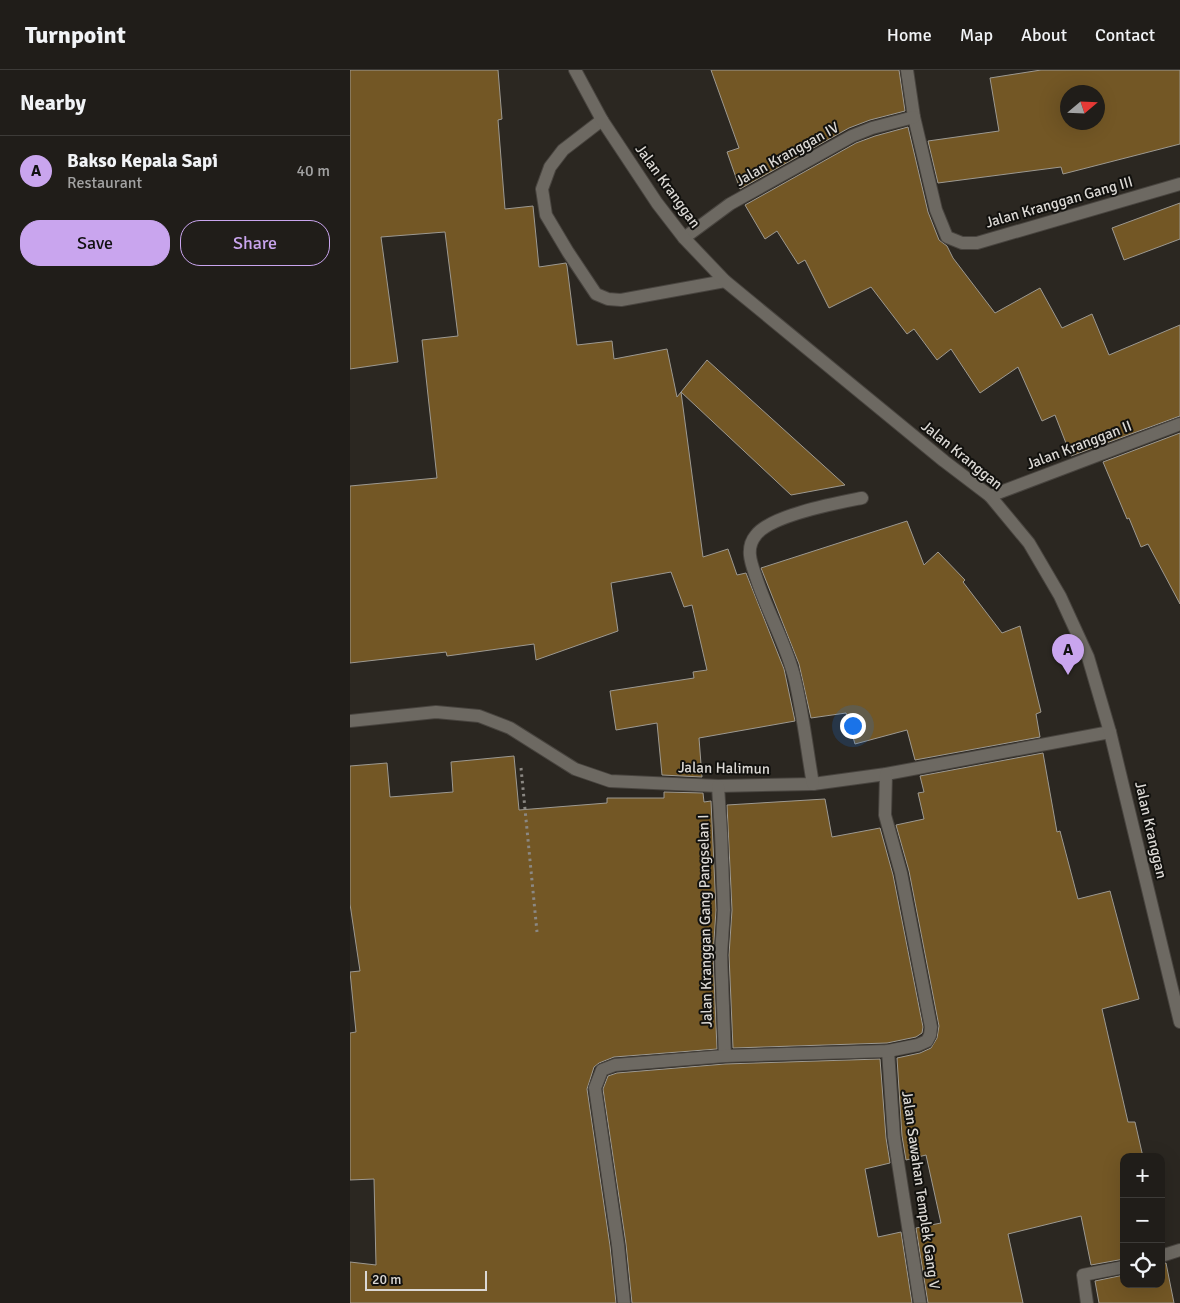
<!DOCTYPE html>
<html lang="en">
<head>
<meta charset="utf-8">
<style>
	body { margin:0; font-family:Signika,sans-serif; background:#2d2a26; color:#f1f3f6 }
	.controls { position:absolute; right:15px; bottom:15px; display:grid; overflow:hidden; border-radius:10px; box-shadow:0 5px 20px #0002 }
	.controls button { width:45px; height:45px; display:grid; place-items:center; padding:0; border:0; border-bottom:1px solid #3d3b38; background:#201d19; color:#f1f3f6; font:25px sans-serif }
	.compass { position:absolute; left:710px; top:15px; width:45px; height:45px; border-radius:50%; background:#201d19; box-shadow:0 5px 20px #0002; rotate:71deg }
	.scale { position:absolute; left:15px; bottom:12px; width:122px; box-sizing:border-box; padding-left:5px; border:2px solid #dbd8d4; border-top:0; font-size:14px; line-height:18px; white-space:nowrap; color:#dbd8d4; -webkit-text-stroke:4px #12110e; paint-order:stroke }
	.you { position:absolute; left:502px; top:655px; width:18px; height:18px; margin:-12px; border:4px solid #fff; border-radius:50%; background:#1a73e8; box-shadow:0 0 0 8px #1a73e833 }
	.badge { display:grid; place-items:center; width:32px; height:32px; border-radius:50%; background:#c9a5ee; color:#111; font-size:16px; font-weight:700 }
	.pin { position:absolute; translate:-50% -41px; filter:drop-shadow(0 1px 2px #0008) }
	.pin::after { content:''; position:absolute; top:26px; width:18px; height:15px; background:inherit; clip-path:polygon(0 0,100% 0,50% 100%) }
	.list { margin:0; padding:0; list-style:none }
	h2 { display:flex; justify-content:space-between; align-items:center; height:65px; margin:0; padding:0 20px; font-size:21px }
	h2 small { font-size:16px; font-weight:400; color:#a2a2a2 }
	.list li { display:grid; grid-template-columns:32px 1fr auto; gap:15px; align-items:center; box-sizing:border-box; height:70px; padding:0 20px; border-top:1px solid #3d3b38 }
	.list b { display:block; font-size:19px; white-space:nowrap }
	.list p { margin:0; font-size:16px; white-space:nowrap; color:#a2a2a2 }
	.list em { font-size:16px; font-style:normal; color:#a2a2a2 }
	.actions { display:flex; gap:10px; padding:15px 20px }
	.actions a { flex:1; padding:11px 0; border:1px solid #c9a5ee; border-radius:20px; text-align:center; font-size:18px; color:#c9a5ee }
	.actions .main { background:#c9a5ee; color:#111 }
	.icon { flex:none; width:28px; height:28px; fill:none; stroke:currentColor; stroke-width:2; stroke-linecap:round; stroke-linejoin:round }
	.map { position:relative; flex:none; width:830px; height:1233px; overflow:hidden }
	header { display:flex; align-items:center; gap:30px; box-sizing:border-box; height:70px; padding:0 25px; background:#201d19; border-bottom:1px solid #3d3b38 }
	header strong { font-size:24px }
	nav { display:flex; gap:28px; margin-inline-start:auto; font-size:18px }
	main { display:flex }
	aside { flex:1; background:#201d19 }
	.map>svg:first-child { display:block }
	.building { fill:#735725; stroke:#9d9991; fill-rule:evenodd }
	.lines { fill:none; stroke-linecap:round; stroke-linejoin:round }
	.service-casing { stroke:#48443f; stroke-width:14 }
	.minor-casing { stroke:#48443f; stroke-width:14 }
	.secondary-casing { stroke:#48443f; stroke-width:14 }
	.path { stroke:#8b8883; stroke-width:3; stroke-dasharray:2.5 4; stroke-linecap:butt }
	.service { stroke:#6d6962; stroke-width:12 }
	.minor { stroke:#6d6962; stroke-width:12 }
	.secondary { stroke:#6d6962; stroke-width:12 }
	.labels { text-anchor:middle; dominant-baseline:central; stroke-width:4; stroke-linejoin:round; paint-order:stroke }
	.street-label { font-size:15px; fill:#dbd8d4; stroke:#12110e }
</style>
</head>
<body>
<header>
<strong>Turnpoint</strong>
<nav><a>Home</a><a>Map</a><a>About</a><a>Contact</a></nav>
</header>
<main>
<aside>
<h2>Nearby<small></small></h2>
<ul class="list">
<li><span class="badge">A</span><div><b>Bakso Kepala Sapi</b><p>Restaurant</p></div><em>40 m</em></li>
</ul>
<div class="actions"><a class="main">Save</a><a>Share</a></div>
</aside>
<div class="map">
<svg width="830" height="1233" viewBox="0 0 830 1233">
	<rect width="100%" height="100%" fill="#2b2721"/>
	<!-- building -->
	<g class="building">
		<path d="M0,0H148L152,49L148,50L155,139L183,136L189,197L216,193L217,196L227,275L262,271L264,289L317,279L327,327L357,290L495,415L441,425L331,322L353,487L378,479L387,505L396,503L434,599L445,651L349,668L352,707L312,705L307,653L266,660L260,621L344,608L343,602L357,600L342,535L334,537L321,502L261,513L268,561L186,590L184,574L97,586L96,582L0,593V416L87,408L72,270L108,266L95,162L31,167L48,292L0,299Z"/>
		<path d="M361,0H549L555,41L520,50L499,58L390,119L377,82L389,78Z"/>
		<path d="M691,0H830V74L713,104L711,97L588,113L578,71L649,61L640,8ZM718,22H748V52H718Z"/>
		<path d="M558,57L578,142L589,170L597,176L603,188L645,243L690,218L712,258L742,244L759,285L830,255V346L721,386L705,345L692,351L668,297L630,323L601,279L587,290L564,259L557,264L521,217L479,238L455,190L448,194L427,161L415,169L395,135L506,73L525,66Z"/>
		<path d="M830,133V169L774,190L762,158Z"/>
		<path d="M830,363V534L798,474L791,477L779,448L777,449L753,392Z"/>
		<path d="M557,451L574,495L588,482L615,510L613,512L652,563L670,556L691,642L686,644L690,667L565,690L557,660L505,674L496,643L461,648L449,594L411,498Z"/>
		<path d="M693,683L707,762L710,761L728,829L760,821L789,929L752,939L778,1052H785L793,1087H774V1189L741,1195L731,1146L658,1164L673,1233H578L566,1158L591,1153L576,1085L556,1090L552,1066L547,988L570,983L581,978L587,968L589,956L559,801L546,755L574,749L568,723L574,722L570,706Z"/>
		<path d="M164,686L169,740L257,733V728H314V722L353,723L354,732L361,731L366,840L363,885L367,979L264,987L249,993L244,997L237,1019L260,1176L266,1233H0V1192L26,1195L24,1109L0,1110V963L6,962L0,902L10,901L0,834V696L37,693L40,727L103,722L101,692Z"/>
		<path d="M475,729L482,767L530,758L543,805L573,957L572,963L566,967L537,973L383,978L379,885L382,840L377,735Z"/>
		<path d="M530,989L536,1068L540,1093L515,1099L528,1167L551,1162L562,1233H282L276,1174L253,1019L258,1006L267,1003L375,994Z"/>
		<path d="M816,1193L824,1233H749L745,1211L774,1205V1214H811V1194Z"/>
	</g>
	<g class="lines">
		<defs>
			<path id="service" d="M252,50L213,80L200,97L192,119L196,145L218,182L246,224L258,229L271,230L375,211"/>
			<g id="minor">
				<path d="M557,0L564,47L586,140L597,167L612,173H627L830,114"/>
				<path d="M334,168L380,134L502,66L522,58L564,47"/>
				<path d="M640,426L830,354"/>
				<path d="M0,651L86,642L129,646L160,658L225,699L260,711L368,716L463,714L536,704L760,662"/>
				<path d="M463,714C457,680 453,644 445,610C437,575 417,542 406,507C401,493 395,478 406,465C421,445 487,433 512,428"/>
				<path d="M368,716L371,763L374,840L371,885L375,986"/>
				<path d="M538,981L544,1067L570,1233"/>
				<path d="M811,1186L830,1180"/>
				<path d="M274,1233L268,1175L245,1018L252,1000L265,995L375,986L538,981L568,975L577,971L580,965L581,957L551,803L535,745L536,704"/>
				<path d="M737,1233L733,1205L774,1197"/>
			</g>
			<path id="secondary" d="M225,0L252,50L307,133L334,168L375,211L594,391L640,426L679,473L710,526L738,587L760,662L830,952"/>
		</defs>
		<!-- service casing -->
		<use href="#service" class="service-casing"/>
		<!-- minor casing -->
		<use href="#minor" class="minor-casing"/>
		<!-- secondary casing -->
		<use href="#secondary" class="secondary-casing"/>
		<!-- path -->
		<path class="path" d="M171,698L187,862"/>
		<!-- service -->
		<use href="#service" class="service"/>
		<!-- minor -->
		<use href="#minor" class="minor"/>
		<!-- secondary -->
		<use href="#secondary" class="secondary"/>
	</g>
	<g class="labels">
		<!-- street labels -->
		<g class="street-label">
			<text transform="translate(437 84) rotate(-29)">Jalan Kranggan IV</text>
			<text transform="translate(318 116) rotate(54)">Jalan Kranggan</text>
			<text transform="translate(709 132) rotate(-16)">Jalan Kranggan Gang III</text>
			<text transform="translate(729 375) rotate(-21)">Jalan Kranggan II</text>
			<text transform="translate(612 385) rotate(39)">Jalan Kranggan</text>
			<text transform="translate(374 698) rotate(1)">Jalan Halimun</text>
			<text transform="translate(801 760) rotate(77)">Jalan Kranggan</text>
			<text transform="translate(355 851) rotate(-91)">Jalan Kranggan Gang Pangselan I</text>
			<text transform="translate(571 1120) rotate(82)">Jalan Sawahan Templek Gang V</text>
		</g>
	</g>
</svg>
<div class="controls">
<button>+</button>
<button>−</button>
<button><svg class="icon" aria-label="locate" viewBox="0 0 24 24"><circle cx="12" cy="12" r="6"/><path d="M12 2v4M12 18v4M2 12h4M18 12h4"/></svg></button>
</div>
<svg class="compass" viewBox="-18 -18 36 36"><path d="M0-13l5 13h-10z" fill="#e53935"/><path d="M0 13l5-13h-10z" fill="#a2a2a2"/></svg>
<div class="scale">20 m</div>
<div class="you"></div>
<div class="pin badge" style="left:718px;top:605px">A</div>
</div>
</main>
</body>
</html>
